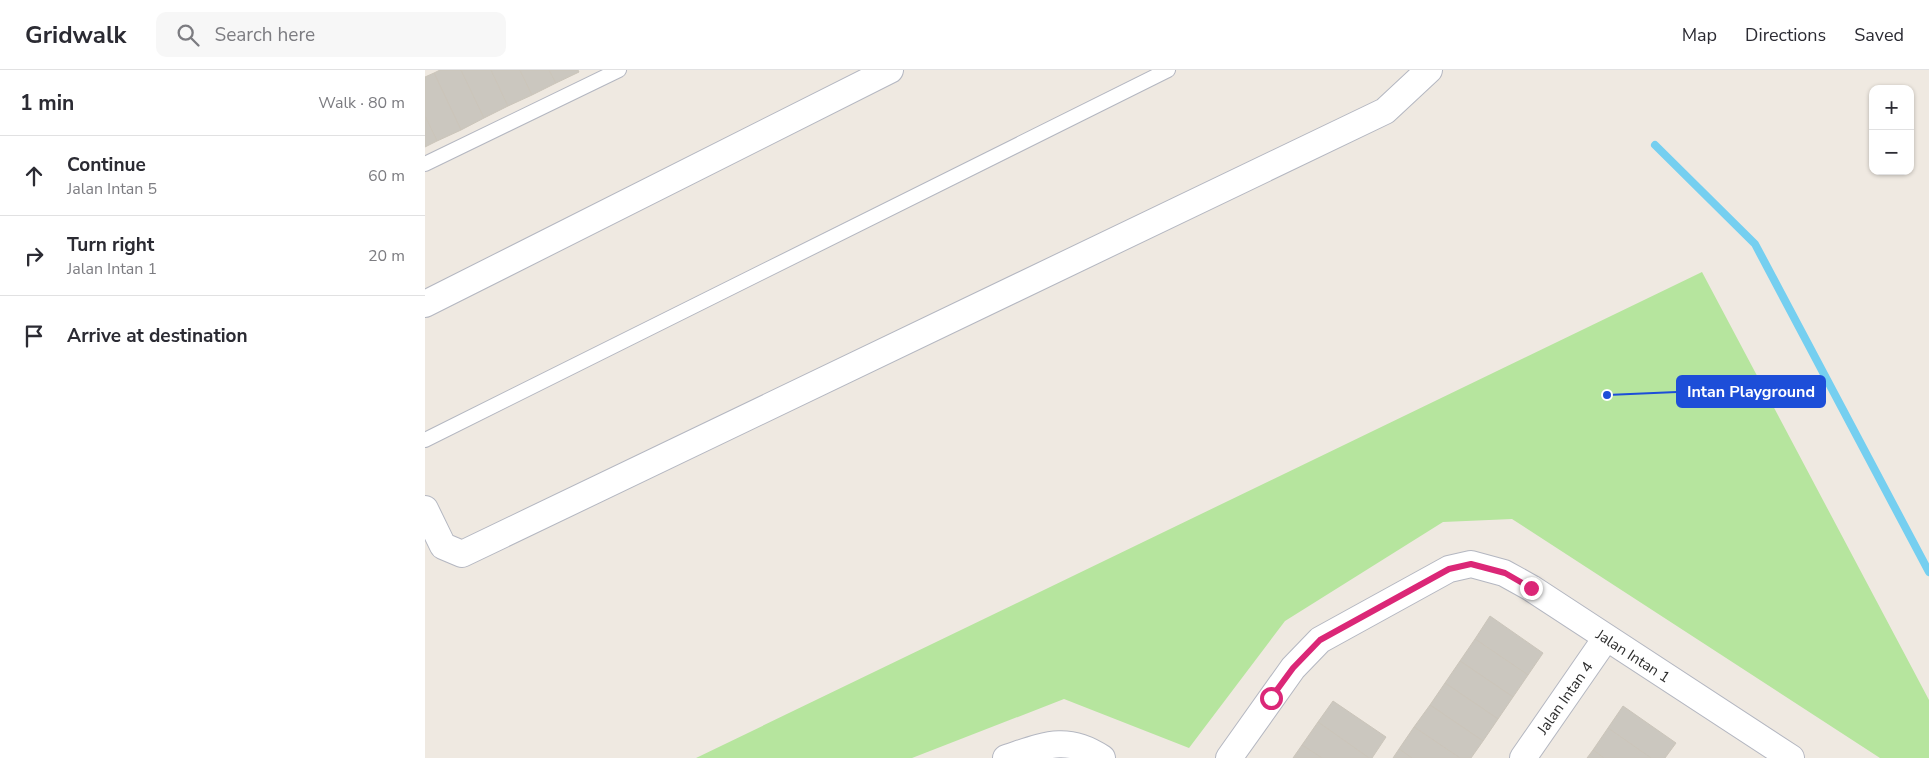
<!DOCTYPE html>
<html lang="en">
<head>
<meta charset="utf-8">
<style>
	body { margin:0; font-family:"Nunito Sans",sans-serif; background:#f7f7f7; color:#2b2b33 }
	.controls { position:absolute; right:15px; top:15px; display:grid; overflow:hidden; border-radius:10px; box-shadow:0 1px 4px #0004 }
	.controls button { width:45px; height:45px; display:grid; place-items:center; padding:0; border:0; border-bottom:1px solid #e1e1e2; background:#fff; color:#2b2b33; font:25px sans-serif }
	.stop { position:absolute; width:15px; height:15px; margin:-11px; border:4px solid #db2777; border-radius:50%; background:#fff }
	.stop.end { background:#db2777; border-color:#fff; box-shadow:0 1px 5px #0008 }
	.list { margin:0; padding:0; list-style:none }
	h2 { display:flex; justify-content:space-between; align-items:center; height:65px; margin:0; padding:0 20px; font-size:21px }
	h2 small { font-size:16px; font-weight:400; color:#7c7c81 }
	.list li { display:grid; grid-template-columns:32px 1fr auto; gap:15px; align-items:center; box-sizing:border-box; height:80px; padding:0 20px; border-top:1px solid #e1e1e2 }
	.list b { display:block; font-size:19px; white-space:nowrap }
	.list p { margin:0; font-size:16px; white-space:nowrap; color:#7c7c81 }
	.list em { font-size:16px; font-style:normal; color:#7c7c81 }
	.icon { flex:none; width:28px; height:28px; fill:none; stroke:currentColor; stroke-width:2; stroke-linecap:round; stroke-linejoin:round }
	.map { position:relative; flex:none; width:1504px; height:688px; overflow:hidden }
	header { display:flex; align-items:center; gap:30px; box-sizing:border-box; height:70px; padding:0 25px; background:#fff; border-bottom:1px solid #e1e1e2 }
	header strong { font-size:24px }
	nav { display:flex; gap:28px; margin-inline-start:auto; font-size:18px }
	.search { width:350px; height:45px; background:#f7f7f7; display:flex; align-items:center; gap:12px; box-sizing:border-box; padding:0 18px; border-radius:10px; color:#7c7c81; font-size:19px }
	main { display:flex }
	aside { flex:1; background:#fff }
	.map>svg:first-child { display:block }
	.green { fill:#b6e59e }
	.lines { fill:none; stroke-linecap:round; stroke-linejoin:round }
	.stream { stroke:#75cff0; stroke-width:8 }
	.building { fill:#cbc7bf; stroke:#cbc5ba }
	.lane-casing { stroke:#b4b7c1; stroke-width:16 }
	.street-casing { stroke:#b4b7c1; stroke-width:28 }
	.lane { stroke:#fff; stroke-width:14 }
	.street { stroke:#fff; stroke-width:26 }
	.route { stroke:#db2777; stroke-width:6 }
	.labels { text-anchor:middle; dominant-baseline:central; stroke-width:4.5; stroke-linejoin:round; paint-order:stroke }
	.street-label { font-size:15px; fill:#2e2e2e; stroke:#fff }
	.leader { fill:none; stroke:#1d4ed8; stroke-width:2 }
	.callout-dot { fill:#1d4ed8; stroke:#fff; stroke-width:2 }
	.callout { fill:#1d4ed8; stroke:#1d4ed8; stroke-width:2 }
	.callout-label { font-size:16px; text-anchor:middle; font-weight:bold; fill:#fff }
</style>
</head>
<body>
<header>
<strong>Gridwalk</strong>
<div class="search"><svg class="icon" aria-label="search" viewBox="0 0 24 24"><circle cx="10" cy="10" r="6"/><path d="M15 15l6 6"/></svg>Search here</div>
<nav><a>Map</a><a>Directions</a><a>Saved</a></nav>
</header>
<main>
<aside>
<h2>1 min<small>Walk · 80 m</small></h2>
<ul class="list">
<li><svg class="icon" aria-label="ahead" viewBox="0 0 24 24"><path d="M12 20V5M6 11l6-6 6 6"/></svg><div><b>Continue</b><p>Jalan Intan 5</p></div><em>60 m</em></li>
<li><svg class="icon" aria-label="right" viewBox="0 0 24 24"><path d="M7 20v-9h11M14 6l5 5-5 5"/></svg><div><b>Turn right</b><p>Jalan Intan 1</p></div><em>20 m</em></li>
<li><svg class="icon" aria-label="arrive" viewBox="0 0 24 24"><path d="M6 21V4h12l-3 4 3 4H6"/></svg><div><b>Arrive at destination</b></div></li>
</ul>
</aside>
<div class="map">
<svg width="1504" height="688" viewBox="0 0 1504 688">
	<rect width="100%" height="100%" fill="#efe9e1"/>
	<!-- green -->
	<path class="green" d="M1277,202L1504,630V688H1455L1087,449L1018,452L860,551L764,678L639,629L487,688H271Z"/>
	<g class="lines">
		<!-- stream -->
		<path class="stream" d="M1230,75L1330,174L1504,502"/>
	</g>
	<!-- building -->
	<g class="building">
		<path d="M15,0H36L59,48L36,60L9,3Z"/>
		<path d="M36,0H66L83,36L59,48Z"/>
		<path d="M66,0H95L107,25L83,36Z"/>
		<path d="M95,0H124L131,13L107,25Z"/>
		<path d="M124,0H153L154,2L131,13Z"/>
		<path d="M9,3L36,60L12,71L0,46V7Z"/>
		<path d="M0,46L12,71L0,77Z"/>
		<path d="M1065,546L1118,583L1103,605L1050,569Z"/>
		<path d="M1050,569L1103,605L1088,627L1035,591Z"/>
		<path d="M1035,591L1088,627L1073,649L1020,613Z"/>
		<path d="M1020,613L1073,649L1058,671L1005,635Z"/>
		<path d="M908,631L961,667L947,688H944L893,652Z"/>
		<path d="M1005,635L1058,671L1046,688H1035L989,657Z"/>
		<path d="M1198,636L1251,673L1240,688H1226L1183,658Z"/>
		<path d="M893,652L944,688H897L877,675Z"/>
		<path d="M989,657L1035,688H987L974,679Z"/>
		<path d="M1183,658L1226,688H1179L1168,680Z"/>
		<path d="M877,675L897,688H868Z"/>
		<path d="M974,679L987,688H968Z"/>
		<path d="M1168,680L1179,688H1162Z"/>
	</g>
	<g class="lines">
		<defs>
			<g id="lane">
				<path d="M0,94L194,0"/>
				<path d="M0,370L743,0"/>
			</g>
			<g id="street">
				<path d="M0,234L465,0"/>
				<path d="M0,439L18,476L37,484L960,41L1004,0"/>
				<path d="M581,688C618,676 641,664 677,688"/>
				<path d="M804,688L868,598L895,570L1024,499L1046,494L1079,503L1106,518L1366,688"/>
				<path d="M1098,688L1181,568"/>
			</g>
		</defs>
		<!-- lane casing -->
		<use href="#lane" class="lane-casing"/>
		<!-- street casing -->
		<use href="#street" class="street-casing"/>
		<!-- lane -->
		<use href="#lane" class="lane"/>
		<!-- street -->
		<use href="#street" class="street"/>
	</g>
	<g class="lines">
		<!-- route -->
		<path class="route" d="M846,628L868,598L895,570L1024,499L1046,494L1080,503L1106,518"/>
	</g>
	<g class="labels">
		<!-- street labels -->
		<g class="street-label">
			<text transform="translate(1208 586) rotate(33)">Jalan Intan 1</text>
			<text transform="translate(1140 628) rotate(-55)">Jalan Intan 4</text>
		</g>
	</g>
	<!-- callouts -->
	<path class="leader" d="M1182 325L1252 322"/>
	<circle class="callout-dot" cx="1182" cy="325" r="5"/>
	<rect class="callout" x="1252" y="306" width="148" height="31" rx="5"/>
	<g class="callout-label">
		<text x="1326" y="327">Intan Playground</text>
	</g>
</svg>
<div class="controls">
<button>+</button>
<button>−</button>
</div>
<div class="stop" style="left:846px;top:628px"></div>
<div class="stop end" style="left:1106px;top:518px"></div>
</div>
</main>
</body>
</html>
